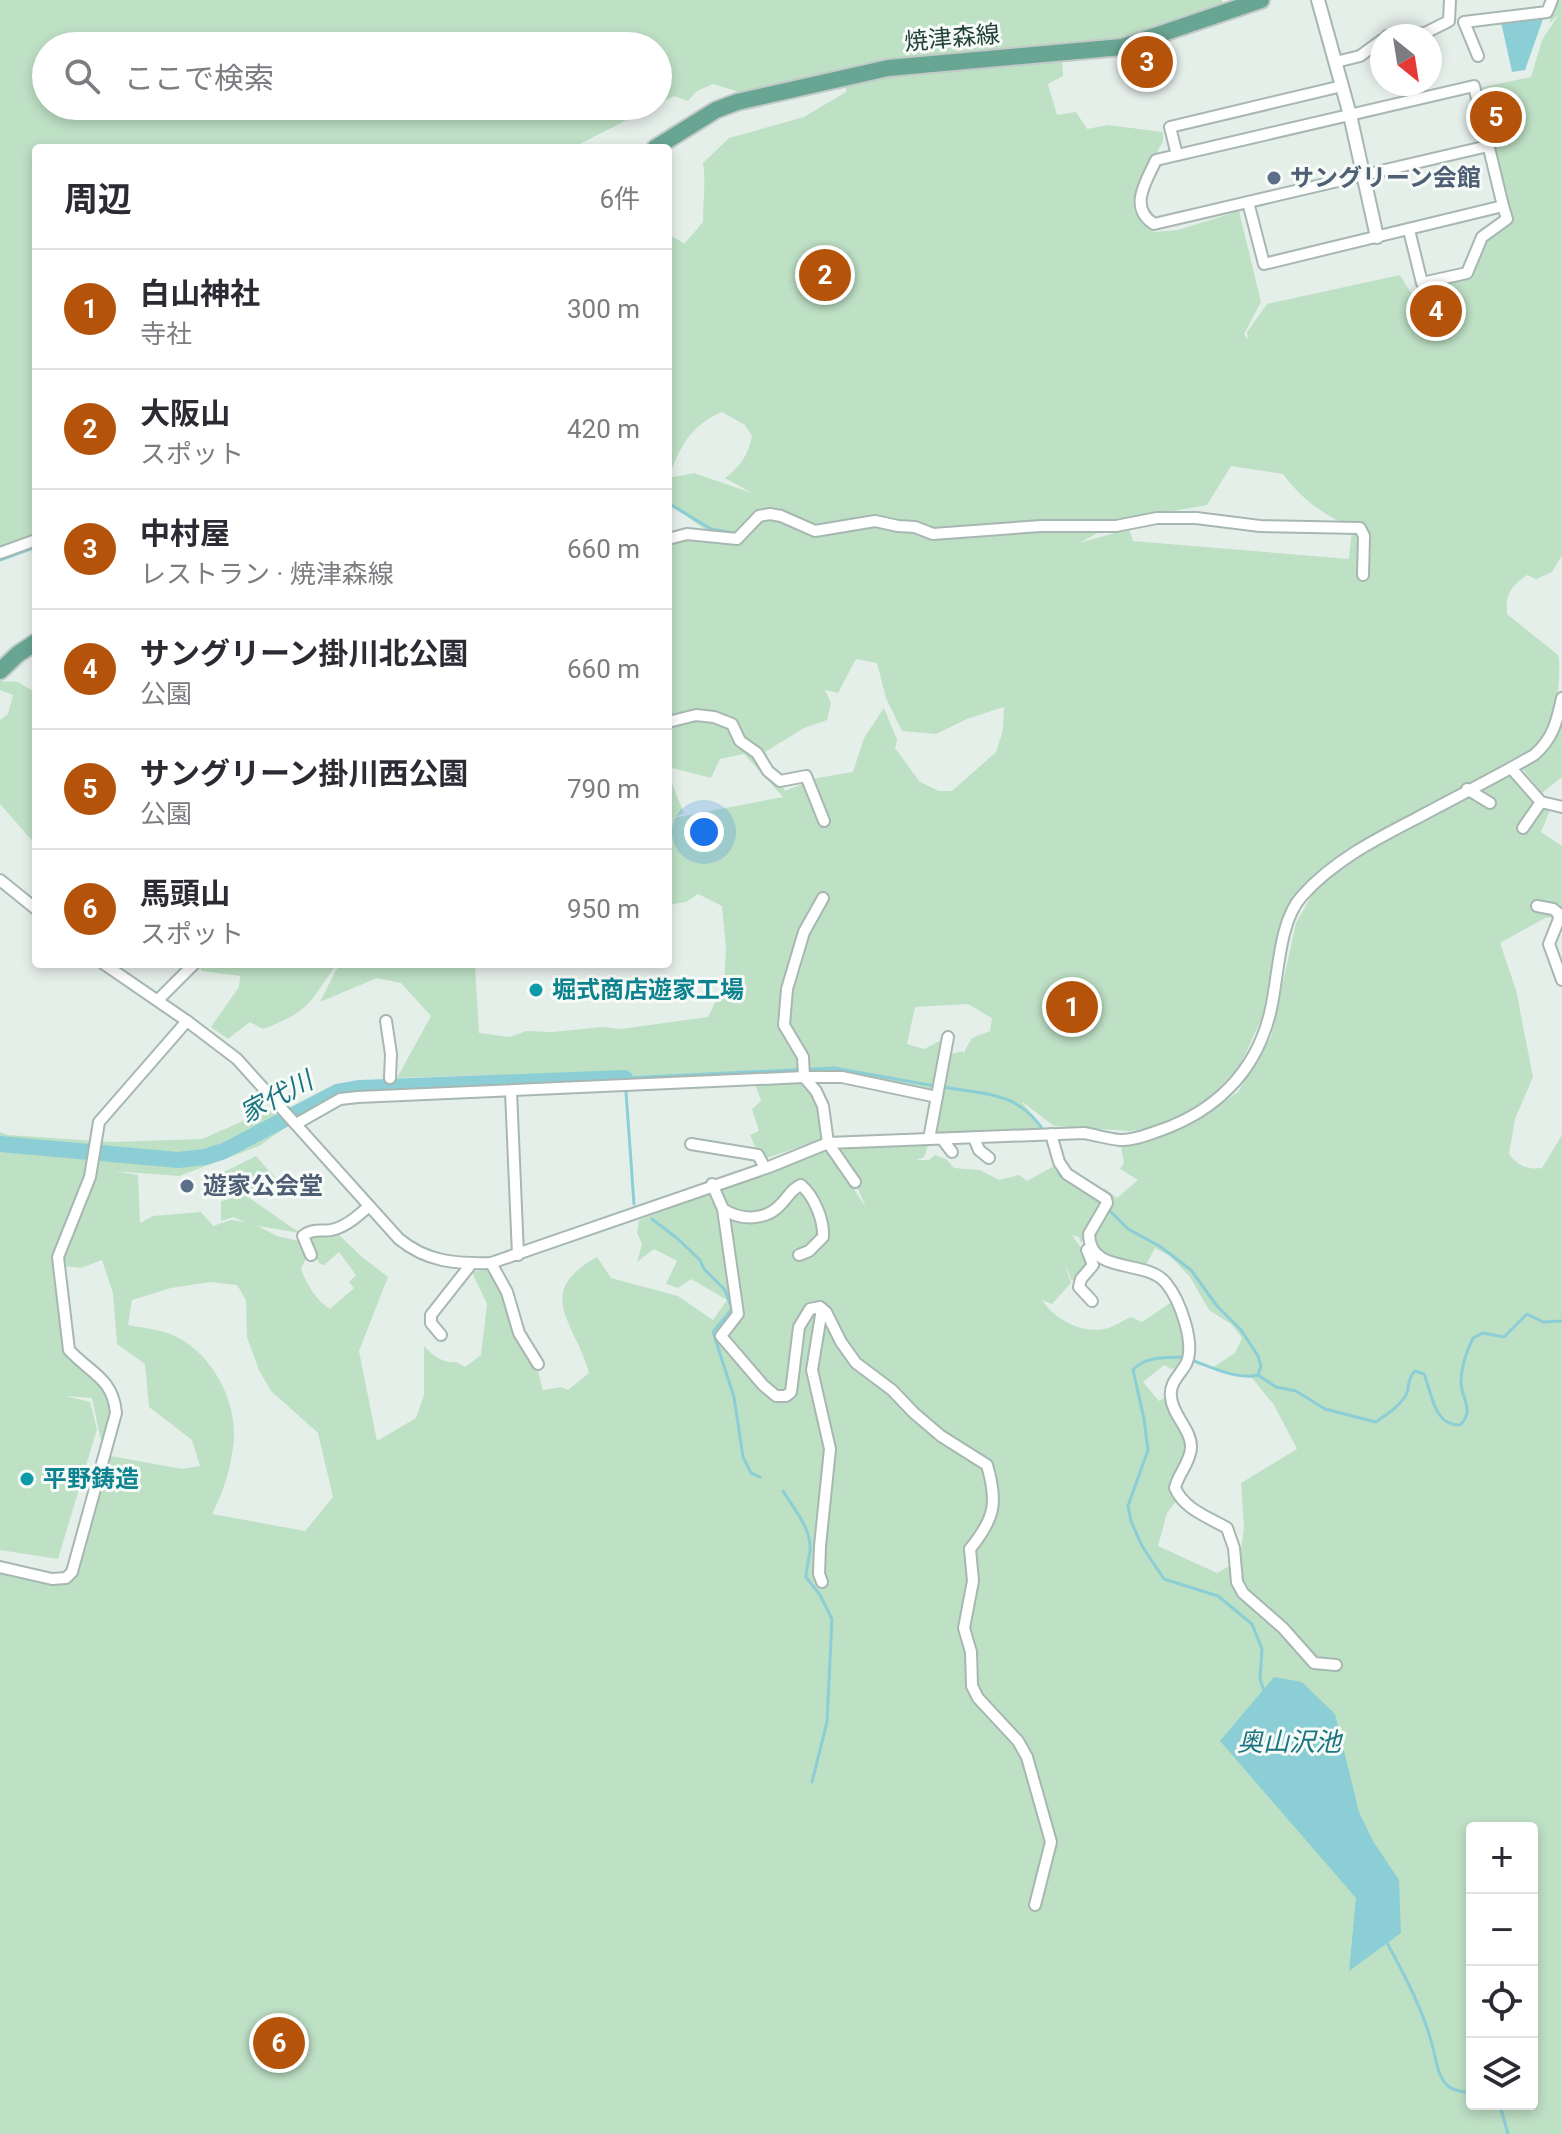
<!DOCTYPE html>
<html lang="ja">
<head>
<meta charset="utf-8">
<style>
	body { margin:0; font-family:Roboto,"Noto Sans JP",sans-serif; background:#f2f2f3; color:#2b2b33 }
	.controls { position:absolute; right:24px; bottom:24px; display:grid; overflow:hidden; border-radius:8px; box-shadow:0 4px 12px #0003 }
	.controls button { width:72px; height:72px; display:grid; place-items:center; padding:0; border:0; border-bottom:2px solid #e1e1e2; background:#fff; color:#2b2b33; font:40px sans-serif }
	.compass { position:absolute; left:1370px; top:24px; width:72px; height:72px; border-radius:50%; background:#fff; box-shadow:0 4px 12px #0003; rotate:150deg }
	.you { position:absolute; left:704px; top:832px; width:28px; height:28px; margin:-20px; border:6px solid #fff; border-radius:50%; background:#1a73e8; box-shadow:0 0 0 12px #1a73e833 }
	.badge { display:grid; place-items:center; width:52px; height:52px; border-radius:50%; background:#b45309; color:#fff; font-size:26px; font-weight:700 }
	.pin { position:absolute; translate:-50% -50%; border:4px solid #fff; box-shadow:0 2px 8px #0006 }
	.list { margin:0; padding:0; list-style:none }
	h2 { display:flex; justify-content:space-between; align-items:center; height:104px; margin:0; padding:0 32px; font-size:34px }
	h2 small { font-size:26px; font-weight:400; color:#7c7c81 }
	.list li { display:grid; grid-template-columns:52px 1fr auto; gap:24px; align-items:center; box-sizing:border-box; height:120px; padding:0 32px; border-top:2px solid #e1e1e2 }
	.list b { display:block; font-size:30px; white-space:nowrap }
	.list p { margin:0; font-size:26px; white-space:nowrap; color:#7c7c81 }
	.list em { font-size:26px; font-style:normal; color:#7c7c81 }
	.icon { flex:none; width:44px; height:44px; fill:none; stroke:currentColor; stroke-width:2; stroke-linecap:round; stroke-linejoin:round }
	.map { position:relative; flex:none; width:1562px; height:2134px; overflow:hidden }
	.search { position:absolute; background:#fff; box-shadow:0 4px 12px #0003; left:32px; top:32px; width:640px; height:88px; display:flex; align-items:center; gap:20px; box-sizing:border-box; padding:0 28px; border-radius:44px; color:#7c7c81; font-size:30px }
	.panel { position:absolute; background:#fff; box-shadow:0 4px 12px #0003; left:32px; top:144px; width:640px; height:824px; border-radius:8px }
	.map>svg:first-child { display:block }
	.green { fill:#bee0c5; fill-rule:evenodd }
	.water { fill:#8cced5 }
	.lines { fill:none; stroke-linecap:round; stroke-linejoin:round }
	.stream { stroke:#8cced5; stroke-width:3 }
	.river { stroke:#8cced5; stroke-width:16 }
	.minor-casing { stroke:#a7b7b1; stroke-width:14 }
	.tertiary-casing { stroke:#a7b7b1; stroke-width:16 }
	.primary-casing { stroke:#c1cac7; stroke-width:20 }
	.minor { stroke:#fff; stroke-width:10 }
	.tertiary { stroke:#fff; stroke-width:12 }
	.primary { stroke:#68a592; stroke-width:16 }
	.service-dot { fill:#5c6f8a; stroke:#f6fbf8; stroke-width:3 }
	.culture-dot { fill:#0f9aa8; stroke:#f6fbf8; stroke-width:3 }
	.labels { text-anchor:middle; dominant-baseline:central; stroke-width:6; stroke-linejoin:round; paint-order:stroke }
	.street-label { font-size:24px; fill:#234137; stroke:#f6fbf8 }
	.service-label { font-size:24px; font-weight:bold; fill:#4e5e75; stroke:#f6fbf8; text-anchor:start }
	.culture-label { font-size:24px; font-weight:bold; fill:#0d838f; stroke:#f6fbf8; text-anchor:start }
	.water-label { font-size:26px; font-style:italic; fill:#1a7580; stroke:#f6fbf8 }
</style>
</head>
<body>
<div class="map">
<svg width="1562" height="2134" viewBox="0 0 1562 2134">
	<rect width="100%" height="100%" fill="#e5efea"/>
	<!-- green -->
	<g class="green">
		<path d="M0,0H1222L1223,8L1062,57L1063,76L1048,84L1057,115L1076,112L1087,129L1108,125L1163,132V141L1140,185L1134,211L1154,232L1178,230L1239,211L1261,302L1244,334L1248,340L1247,332L1267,304L1400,275L1428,321L1414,290L1470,276L1484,236L1508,221L1490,153L1498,138L1492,146L1474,89L1531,77L1542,40L1559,14L1550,23L1551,3L1562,0V555L1552,572L1536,579L1527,575C1511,586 1505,595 1507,614L1558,655C1562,669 1556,724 1547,737C1544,742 1536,746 1532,749L1391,826L1342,856L1313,877L1290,902L1277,933L1263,1015L1240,1066L1210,1097L1165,1126L1129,1131L1054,1126L1021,1101L1044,1129L933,1134L938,1099L865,1081L805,1076L821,1108L822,1139L761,1160L750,1135L759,1131L752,1109L761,1101L754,1081L341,1097L301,1119L294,1106L337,1087L371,1081L523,1074L397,1078L431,1016L401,983L377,978L320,1002L336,970L342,964L475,966L479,1033L510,1037L526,1031L552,1032L602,1027L621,1029L708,1017L724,984L726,949L722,906L698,894L686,902L668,905V774L684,813L673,818L783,797L744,754L720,759L711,778L668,767V541L717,538L668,503V234L687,245L685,243L703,222C703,201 706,184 703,163L729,138L804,117L846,92V79L742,93L713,84L697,91L688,101L674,96L658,104V46H46V106H654L572,148H36V536L0,550ZM722,412L745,425L752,436C748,455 741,466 725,478L752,493L694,473L668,478C681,447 688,427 722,412ZM1231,466L1283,474C1303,501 1322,513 1352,528L1349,559L1133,541L1129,529L1079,543L1111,526L1099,524L1207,505ZM856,659L877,663L886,698L902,731L936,734L967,719L1004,707L1003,730L996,752L952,791H939L920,782L895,748L897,740L884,708L864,738L853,772L817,778L785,791L765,752L804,728L827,720L831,703L825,690L838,693ZM968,1004L992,1018L990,1031L972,1038L963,1054V1051L946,1055L948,1037L924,1049L907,1044L915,1007Z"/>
		<path d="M0,681L18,682L36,693V845L0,804V720L8,714L13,695L0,690Z"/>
		<path d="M1562,718V777L1542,793L1520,766L1547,751Z"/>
		<path d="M1508,774L1538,803L1550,810L1541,832L1562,846V916L1545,918L1500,943L1516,990L1533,1077L1515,1119L1509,1154C1518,1166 1527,1170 1542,1168L1562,1135V2134H0V1566L52,1579L72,1572L104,1455L92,1398L65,1396L90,1402L97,1429L58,1559L0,1550V1132L8,1135L112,1142L202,1139L270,1109L288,1126L259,1146L179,1176L114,1171L138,1175L140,1223L153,1216L201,1212L213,1226L231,1220L245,1222L233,1217L221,1221V1201L245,1195L300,1233L258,1226L277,1236L299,1241L307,1256L301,1269C307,1285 316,1300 330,1309L354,1288L349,1282L356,1275L339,1252L324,1265L320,1264L305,1240L336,1232L362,1257L388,1277L359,1351L377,1441L416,1418L424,1395V1346C432,1355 444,1364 456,1362L465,1367L481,1355L487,1304L472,1272L494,1268L537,1367L543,1390L561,1387L568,1390L589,1373C576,1323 532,1293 597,1257L611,1278L678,1296L713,1320L727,1300L691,1279L678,1288L666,1284L677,1261L654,1249L637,1262L642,1244L637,1233L639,1220L810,1155L829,1150L866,1208L857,1186L835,1150L929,1143L924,1157L917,1160H929L935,1155L946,1159L954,1168L980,1170L999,1180L1019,1175L1027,1181L1056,1165L1101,1194L1104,1188L1117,1198L1138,1180L1120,1169L1124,1163L1121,1146L1149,1139L1192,1124L1238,1092L1271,1037L1296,923L1317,886L1383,842ZM1101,1212L1089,1242L1110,1262L1144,1269L1155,1248L1170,1256L1190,1277L1209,1310L1231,1324L1242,1338L1235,1353L1212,1368L1252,1378L1274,1405L1297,1449L1241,1483L1244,1527L1240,1560L1217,1573L1158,1546L1167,1513L1176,1501L1171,1490L1191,1449L1168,1396L1159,1401L1143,1382L1164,1365L1171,1369L1180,1368L1188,1342L1173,1301L1142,1322L1131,1317C1124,1320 1115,1326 1108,1328C1083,1335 1055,1320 1042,1300L1052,1304L1071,1283L1064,1262L1072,1281L1093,1265L1072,1235L1079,1237L1081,1243ZM102,1260L113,1293L117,1344L145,1364L149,1407L192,1440L200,1466L182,1469L105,1455L116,1413L106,1383L72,1354L58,1265L81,1268ZM210,1282L237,1285L246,1300L247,1337L259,1370L271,1391L318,1433L333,1497L305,1531L212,1514C224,1491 232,1465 234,1438C236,1397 209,1349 170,1334C157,1329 141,1328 128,1325L132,1300L171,1288ZM1472,1828H1532V2104H1472Z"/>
		<path d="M198,964H326L334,968C308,1005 308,1012 263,1029L250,1022L228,1039L211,1027L239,987L240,976L202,971Z"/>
		<path d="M256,1156L279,1182L219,1197L214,1177Z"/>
	</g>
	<!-- water -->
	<g class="water">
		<path d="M1544,16L1525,70L1512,72L1501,22Z"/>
		<path d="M1274,1677L1302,1682L1335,1714L1359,1812L1373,1841L1399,1880L1401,1933L1349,1971L1356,1898L1220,1741Z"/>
	</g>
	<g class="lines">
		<!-- stream -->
		<g class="stream">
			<path d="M668,503L711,529L734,533"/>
			<path d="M0,560L36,547"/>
			<path d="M943,1087C987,1095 1017,1091 1044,1131"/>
			<path d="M1059,1168L1060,1175L1102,1203L1128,1229L1161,1247L1191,1270L1217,1306L1241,1330L1258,1356L1261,1366L1258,1375"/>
			<path d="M634,1204L625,1078L834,1068L935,1086"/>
			<path d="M652,1219L678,1239L700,1260L704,1269L725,1290L732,1309L713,1332L734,1397L743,1457L751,1473L760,1477"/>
			<path d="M1182,1357C1165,1358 1145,1356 1133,1370L1144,1419L1148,1450L1128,1506L1131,1521L1142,1546L1164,1579L1218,1596L1252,1624L1262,1649L1260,1679L1264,1691"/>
			<path d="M1194,1361C1213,1368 1238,1380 1258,1375L1276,1387L1296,1391L1325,1409L1376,1422C1387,1414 1399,1407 1406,1395C1410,1386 1407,1379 1415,1371L1424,1374C1432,1394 1434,1426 1460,1425C1475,1410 1462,1400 1461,1383C1461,1367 1466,1352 1473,1338L1483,1333L1504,1337L1527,1314L1543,1322L1562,1321"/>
			<path d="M783,1491C794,1509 812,1529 810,1551C809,1560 806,1568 806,1577L820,1595L832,1619L827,1722L812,1782"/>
			<path d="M1386,1941C1405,1976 1425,2013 1434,2052C1437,2064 1438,2077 1448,2086C1454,2091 1465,2092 1472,2094"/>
			<path d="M1496,2104L1501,2109L1508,2134"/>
		</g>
		<!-- river -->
		<path class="river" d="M0,1144L178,1160L205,1157L224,1151L337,1092L360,1088L625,1078"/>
		<defs>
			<g id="minor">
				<path d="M1387,36L1425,33L1449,21L1450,0"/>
				<path d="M1478,56L1464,22L1547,12L1552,0"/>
				<path d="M1336,62L1360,56L1382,40"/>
				<path d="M1177,155L1170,127L1342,86"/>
				<path d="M1248,202L1264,264L1503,206L1474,86L1156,160C1146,182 1128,207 1154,224L1488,146"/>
				<path d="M1409,230L1422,283L1467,273L1482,237L1507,219L1503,206"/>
				<path d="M668,539L687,534L737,539L759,516L770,514L781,516L815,531L875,521L898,526L915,527L933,534L1041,526H1116L1157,518H1196L1260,526L1360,528L1364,536L1363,575"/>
				<path d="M0,553L36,540"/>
				<path d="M668,722L696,715L714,717L732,724L740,741L757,753L768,771L780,781L806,776L824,821"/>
				<path d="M1511,768L1541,802L1562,807"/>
				<path d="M1467,789L1490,803"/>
				<path d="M1523,828L1541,802"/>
				<path d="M0,880L36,909"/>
				<path d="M823,898L804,932L787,989L784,1025L803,1057L804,1077L816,1091L823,1106L828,1143L855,1182"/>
				<path d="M1537,906L1553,909L1558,913L1559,919L1549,944L1562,980"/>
				<path d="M104,964L187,1021L237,1059L399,1239C427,1262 456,1264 491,1263L769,1167L828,1143L1084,1133C1096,1135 1108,1139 1120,1140C1133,1141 1149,1134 1161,1130C1215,1111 1254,1073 1269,1017C1279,982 1277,923 1302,896C1333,861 1376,839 1417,818C1456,797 1496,777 1534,755C1553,739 1557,721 1562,698"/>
				<path d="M158,1000L194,964"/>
				<path d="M386,1021L391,1054L390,1078"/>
				<path d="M511,1091L518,1255"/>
				<path d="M296,1124L340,1099L358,1097L804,1077H842L937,1097"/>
				<path d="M1051,1134L1059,1162L1067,1174L1106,1199L1107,1203L1089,1234C1090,1276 1146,1258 1166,1283C1180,1300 1196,1344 1186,1364C1180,1375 1169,1383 1171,1397C1172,1415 1192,1430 1191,1448C1190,1463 1178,1474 1175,1488C1184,1509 1208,1517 1227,1528L1234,1548L1237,1582L1243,1593L1283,1628L1314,1663L1336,1665"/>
				<path d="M974,1138L979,1150L989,1158"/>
				<path d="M929,1139L948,1037"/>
				<path d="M942,1139L952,1152"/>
				<path d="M691,1144L758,1155L765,1168"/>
				<path d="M712,1184L723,1209L738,1314L721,1336L763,1385L776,1396H786L791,1392L799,1327L810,1309L820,1307L826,1312L841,1342L856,1363L892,1390L914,1413L941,1436L987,1465C998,1503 995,1518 970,1549L973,1581L964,1628L971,1652L972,1686L978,1698L1018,1741L1027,1757L1051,1842L1035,1905"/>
				<path d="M723,1209C741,1221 767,1221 782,1203C789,1196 791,1189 801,1185C814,1196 824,1220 823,1237L809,1251L799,1255"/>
				<path d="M1087,1250L1093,1265L1081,1279L1079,1287L1092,1301"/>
				<path d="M311,1255L303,1236C313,1227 324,1233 335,1229C348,1225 359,1215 369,1206"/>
				<path d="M491,1263L507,1292L519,1333L538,1364"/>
				<path d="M822,1309L812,1370L830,1449L820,1546L819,1574L822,1582"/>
				<path d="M441,1335L431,1323V1315L472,1263"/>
				<path d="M0,1567L52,1579L66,1578L72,1572L116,1413C113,1378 90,1373 69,1350L58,1257L90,1177L99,1122L187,1021"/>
			</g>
			<path id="tertiary" d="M1318,0L1350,115L1377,237"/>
			<g id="primary">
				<path d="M655,148L716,110L737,102L888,68L1122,47L1261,0"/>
				<path d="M0,671L18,654L36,642"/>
			</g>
		</defs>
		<!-- minor casing -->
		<use href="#minor" class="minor-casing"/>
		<!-- tertiary casing -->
		<use href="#tertiary" class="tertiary-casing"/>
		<!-- primary casing -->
		<use href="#primary" class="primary-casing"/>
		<!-- minor -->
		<use href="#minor" class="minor"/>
		<!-- tertiary -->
		<use href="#tertiary" class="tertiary"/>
		<!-- primary -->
		<use href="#primary" class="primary"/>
	</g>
	<!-- markers -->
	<g class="service-dot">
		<circle cx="1274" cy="178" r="8"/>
		<circle cx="187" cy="1186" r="8"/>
	</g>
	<g class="culture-dot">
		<circle cx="536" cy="990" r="8"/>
		<circle cx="27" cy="1479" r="8"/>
	</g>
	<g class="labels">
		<!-- street labels -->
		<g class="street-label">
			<text transform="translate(952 38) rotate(-5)">焼津森線</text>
		</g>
		<!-- service labels -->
		<g class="service-label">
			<text x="1290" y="178">サングリーン会館</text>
			<text x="203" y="1186">遊家公会堂</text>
		</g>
		<!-- culture labels -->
		<g class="culture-label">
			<text x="552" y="990">堀式商店遊家工場</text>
			<text x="43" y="1479">平野鋳造</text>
		</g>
		<!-- water labels -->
		<g class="water-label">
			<text transform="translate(276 1097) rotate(-28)">家代川</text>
			<text x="1289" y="1742">奥山沢池</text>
		</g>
	</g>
</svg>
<div class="controls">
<button>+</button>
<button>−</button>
<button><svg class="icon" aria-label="locate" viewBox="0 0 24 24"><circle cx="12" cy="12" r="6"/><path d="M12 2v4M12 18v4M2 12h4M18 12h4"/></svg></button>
<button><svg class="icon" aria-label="layers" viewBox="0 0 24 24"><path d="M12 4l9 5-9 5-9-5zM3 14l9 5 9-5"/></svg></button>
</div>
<svg class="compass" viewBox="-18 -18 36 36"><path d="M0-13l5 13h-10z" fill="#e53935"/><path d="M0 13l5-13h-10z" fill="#7c7c81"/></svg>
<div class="you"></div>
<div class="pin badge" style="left:1072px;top:1007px">1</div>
<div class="pin badge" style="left:825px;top:275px">2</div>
<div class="pin badge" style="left:1147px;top:62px">3</div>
<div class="pin badge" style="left:1436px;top:311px">4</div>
<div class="pin badge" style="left:1496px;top:117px">5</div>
<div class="pin badge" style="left:279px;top:2043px">6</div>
<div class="search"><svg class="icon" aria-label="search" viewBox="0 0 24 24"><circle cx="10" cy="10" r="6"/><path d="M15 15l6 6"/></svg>ここで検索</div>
<section class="panel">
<h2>周辺<small>6件</small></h2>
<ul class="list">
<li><span class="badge">1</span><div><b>白山神社</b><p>寺社</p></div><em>300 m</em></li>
<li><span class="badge">2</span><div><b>大阪山</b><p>スポット</p></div><em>420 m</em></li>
<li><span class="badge">3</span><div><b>中村屋</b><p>レストラン · 焼津森線</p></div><em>660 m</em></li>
<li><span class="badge">4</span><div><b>サングリーン掛川北公園</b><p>公園</p></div><em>660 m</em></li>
<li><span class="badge">5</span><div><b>サングリーン掛川西公園</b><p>公園</p></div><em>790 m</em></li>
<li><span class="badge">6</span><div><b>馬頭山</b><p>スポット</p></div><em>950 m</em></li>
</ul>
</section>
</div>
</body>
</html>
